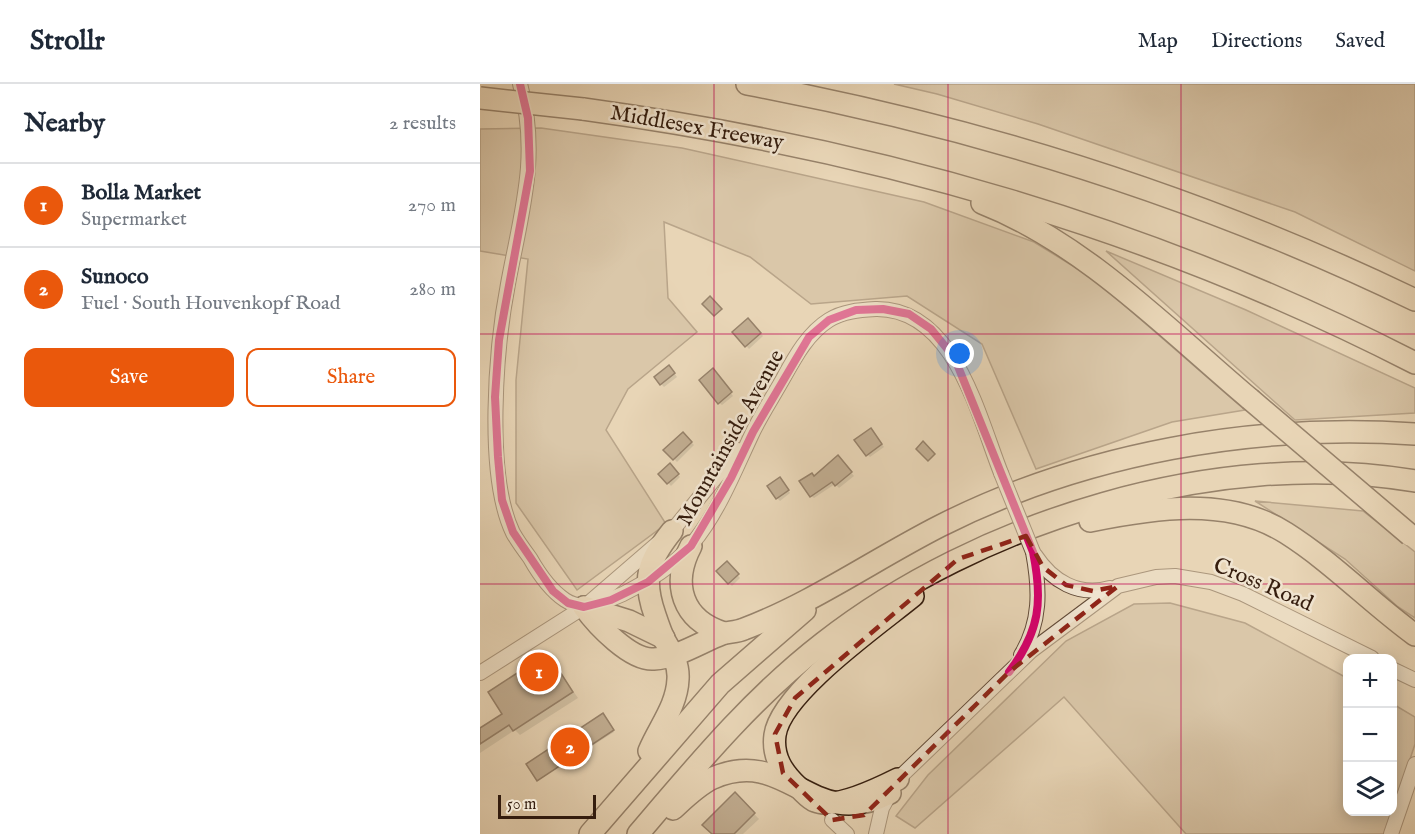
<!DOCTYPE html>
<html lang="en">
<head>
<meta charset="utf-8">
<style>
	body { margin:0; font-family:"IM FELL English",serif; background:#f6f6f7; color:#1f2937 }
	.controls { position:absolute; right:18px; bottom:18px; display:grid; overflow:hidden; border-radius:12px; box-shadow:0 3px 15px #0003 }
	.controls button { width:54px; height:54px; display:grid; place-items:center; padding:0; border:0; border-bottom:2px solid #e0e1e3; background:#fff; color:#1f2937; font:30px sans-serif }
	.scale { position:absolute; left:18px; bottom:15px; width:98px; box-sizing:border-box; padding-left:6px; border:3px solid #351d0e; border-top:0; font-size:16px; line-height:21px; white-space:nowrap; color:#351d0e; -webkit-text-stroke:4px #f0e4d0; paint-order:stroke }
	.you { position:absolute; left:480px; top:270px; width:21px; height:21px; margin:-15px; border:4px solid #fff; border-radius:50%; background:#1a73e8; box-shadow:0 0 0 9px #1a73e833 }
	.badge { display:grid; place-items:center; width:39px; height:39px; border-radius:50%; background:#ea580c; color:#fff; font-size:20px; font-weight:700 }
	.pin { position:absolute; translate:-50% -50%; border:3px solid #fff; box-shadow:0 2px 6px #0006 }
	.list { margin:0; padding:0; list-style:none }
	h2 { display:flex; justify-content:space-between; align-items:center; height:78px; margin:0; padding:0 24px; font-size:26px }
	h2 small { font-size:20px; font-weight:400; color:#747a83 }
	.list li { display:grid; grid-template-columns:39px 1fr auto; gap:18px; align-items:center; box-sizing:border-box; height:84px; padding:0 24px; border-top:2px solid #e0e1e3 }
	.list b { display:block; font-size:22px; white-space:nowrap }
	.list p { margin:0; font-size:20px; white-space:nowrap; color:#747a83 }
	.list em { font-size:20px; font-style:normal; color:#747a83 }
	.actions { display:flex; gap:12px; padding:18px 24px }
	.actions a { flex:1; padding:14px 0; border:2px solid #ea580c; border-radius:12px; text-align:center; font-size:21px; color:#ea580c }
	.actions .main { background:#ea580c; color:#fff }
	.icon { flex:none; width:33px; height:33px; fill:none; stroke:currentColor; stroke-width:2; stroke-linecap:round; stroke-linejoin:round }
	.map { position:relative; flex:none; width:935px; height:750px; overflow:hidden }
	header { display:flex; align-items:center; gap:36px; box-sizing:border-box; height:84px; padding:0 30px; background:#fff; border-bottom:2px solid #e0e1e3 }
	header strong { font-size:28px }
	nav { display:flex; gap:33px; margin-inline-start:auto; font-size:21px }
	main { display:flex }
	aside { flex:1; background:#fff }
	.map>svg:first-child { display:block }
	.green { fill:#cab699; stroke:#806a54; stroke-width:1.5 }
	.shadow { fill:#0003 }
	.building { fill:#927d65; stroke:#351d0e; stroke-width:1.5 }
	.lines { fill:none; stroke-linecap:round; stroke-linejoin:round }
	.minor-casing { stroke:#624b38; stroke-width:16 }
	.highway-casing { stroke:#351d0e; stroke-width:24 }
	.minor { stroke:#f0e4d0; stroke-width:14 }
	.highway { stroke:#e8d5b6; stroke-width:21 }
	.minor-bridge-casing { stroke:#624b38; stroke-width:16; stroke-linecap:butt }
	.highway-bridge-casing { stroke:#351d0e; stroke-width:24; stroke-linecap:butt }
	.minor-bridge { stroke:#f0e4d0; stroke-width:14 }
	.highway-bridge { stroke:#e8d5b6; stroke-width:21 }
	.cycleway-casing { stroke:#f0e4d0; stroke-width:11 }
	.cycleway { stroke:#d6006c; stroke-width:8 }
	.marked { fill:none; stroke:#8f2418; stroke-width:4.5; stroke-dasharray:12 8; stroke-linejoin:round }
	.grid { fill:none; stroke:#c2185b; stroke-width:1.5; stroke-opacity:0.55 }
	.labels { text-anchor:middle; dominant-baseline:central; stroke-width:5; stroke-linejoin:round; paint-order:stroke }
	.street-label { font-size:22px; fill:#351d0e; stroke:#f0e4d0 }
</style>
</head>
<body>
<header>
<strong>Strollr</strong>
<nav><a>Map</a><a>Directions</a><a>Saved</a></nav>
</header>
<main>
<aside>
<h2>Nearby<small>2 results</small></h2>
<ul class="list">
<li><span class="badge">1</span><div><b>Bolla Market</b><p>Supermarket</p></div><em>270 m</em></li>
<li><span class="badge">2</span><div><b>Sunoco</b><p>Fuel · South Houvenkopf Road</p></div><em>280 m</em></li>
</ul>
<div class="actions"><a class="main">Save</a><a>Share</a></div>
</aside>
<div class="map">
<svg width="935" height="750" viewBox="0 0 935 750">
	<rect width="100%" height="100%" fill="#e8d5b6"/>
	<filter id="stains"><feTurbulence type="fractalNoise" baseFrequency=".00333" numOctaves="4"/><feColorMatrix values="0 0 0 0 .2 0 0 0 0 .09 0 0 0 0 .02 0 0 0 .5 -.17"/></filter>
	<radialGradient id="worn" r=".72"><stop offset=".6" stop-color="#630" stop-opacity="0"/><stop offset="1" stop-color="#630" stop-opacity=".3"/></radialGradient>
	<!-- green -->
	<g class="green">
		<path d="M414,0H935V187L815,128L558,40L457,10Z"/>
		<path d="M61,44L202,64L444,118L554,158L614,195L765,326L692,338L556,385L502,260L427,212L331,220L270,173L184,138L188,214L217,248L148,305L126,346L186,440L97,506L36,419V296L48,175L0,167V45Z"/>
		<path d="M626,167L766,226L935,304V329L815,336Z"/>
		<path d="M775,417L883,427L935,468V534L917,522L865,475Z"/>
		<path d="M690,519L765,539L867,594L868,728H912L905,750H706L584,613L435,744L416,732L448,691L586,557L654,520Z"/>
		<path d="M913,620L935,633V660L913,727Z"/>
	</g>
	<!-- shadow -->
	<g class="shadow">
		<path d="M268,236L283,252L269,265L254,248Z"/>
		<path d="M192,286L197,293L184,303L181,300Z"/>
		<path d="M236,289L253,312L242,321L239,319Z"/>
		<path d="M393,348L404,363L390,373L388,371Z"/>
		<path d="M203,350L214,361L197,378L186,366Z"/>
		<path d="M358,374L374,392L359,404L355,400L334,414L331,412L335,393Z"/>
		<path d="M190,382L200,393L191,402L180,390Z"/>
		<path d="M302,398L310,409L300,417L297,414Z"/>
		<path d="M247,479L260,494L252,502L238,487Z"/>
		<path d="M68,571L98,614L40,651L35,646L0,669V646L24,630Z"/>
		<path d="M123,631L134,648L58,696Z"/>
		<path d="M255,710L279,735L263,750H234Z"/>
	</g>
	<!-- building -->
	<g class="building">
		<path d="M230,212L242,225L234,232L222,220Z"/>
		<path d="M268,234L281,249L265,263L252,248Z"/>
		<path d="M189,281L195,289L180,301L174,293Z"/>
		<path d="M233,284L252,308L238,320L219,296Z"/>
		<path d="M391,344L402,360L386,372L374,356Z"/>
		<path d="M203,348L212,358L193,376L183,366Z"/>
		<path d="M443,357L455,370L448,377L436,365Z"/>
		<path d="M358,371L372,388L355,402L352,398L330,413L319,397L332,389L334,392Z"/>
		<path d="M190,379L199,390L187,400L178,390Z"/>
		<path d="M300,393L309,406L296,415L287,402Z"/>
		<path d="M247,477L259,490L248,500L236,487Z"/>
		<path d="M68,569L93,608L33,647L29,641L0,660V644L22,630L8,608Z"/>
		<path d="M123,629L134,646L57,697L46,680Z"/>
		<path d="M255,708L275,729L254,750H232L222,741Z"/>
	</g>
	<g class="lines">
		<defs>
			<g id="minor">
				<path d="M40,0C60,72 41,129 28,200C16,262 5,391 33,449C38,458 44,466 50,474C59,490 70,506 85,516C103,528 125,518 143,510C168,497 194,482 212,460C238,429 254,388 271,352C280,332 293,313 304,293C315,273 328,249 349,236C363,227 380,226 396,225C474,224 498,331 521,389"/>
				<path d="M555,471C572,497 598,513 630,504"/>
				<path d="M541,571C561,538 560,506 553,468"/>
				<path d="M912,585L935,596"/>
				<path d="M0,589L104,523L192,447L258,366"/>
				<path d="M352,736L367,750"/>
				<path d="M396,750L402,724L418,695L551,567L638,502L676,493L695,492L731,498L763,510L892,574"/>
				<path d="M911,750L935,680"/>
			</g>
			<g id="highway">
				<path d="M267,0C497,43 724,114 935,216"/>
				<path d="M103,25C395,65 672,144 935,279"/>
				<path d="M502,119C604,159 687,245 770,315"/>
				<path d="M610,437C673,424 748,412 806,449C852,478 891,519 935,551"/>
				<path d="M211,462C191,500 202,536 244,549"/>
				<path d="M104,523C117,541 151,577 174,575C197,574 221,558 242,550C249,548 257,548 264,545C333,519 395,475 460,442C604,369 775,339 935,350"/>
				<path d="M104,523L149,537L184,554"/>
				<path d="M169,667C179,643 197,622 198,595C199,580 192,569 185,557C181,549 178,540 175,531C162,494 168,477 192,447"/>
				<path d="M418,695C400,704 355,726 335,717C329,715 323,707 318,703C303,689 292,673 295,651C301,608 399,540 433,512"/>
				<path d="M193,725C205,714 218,701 233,694C309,661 330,750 410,709"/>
				<path d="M110,750L240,600L325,526"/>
				<path d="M158,750C216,682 272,614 343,559C499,437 738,363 935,397"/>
			</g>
		</defs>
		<!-- minor casing -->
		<use href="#minor" class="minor-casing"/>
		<!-- highway casing -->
		<use href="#highway" class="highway-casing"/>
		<!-- minor -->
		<use href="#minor" class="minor"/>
		<!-- highway -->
		<use href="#highway" class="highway"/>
		<defs>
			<path id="minor-bridge" d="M521,389L553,468"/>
			<g id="highway-bridge">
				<path d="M0,14L103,25"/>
				<path d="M770,315L930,451"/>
			</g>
		</defs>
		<!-- minor-bridge casing -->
		<use href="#minor-bridge" class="minor-bridge-casing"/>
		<!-- highway-bridge casing -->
		<use href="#highway-bridge" class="highway-bridge-casing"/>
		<!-- minor-bridge -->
		<use href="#minor-bridge" class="minor-bridge"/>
		<!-- highway-bridge -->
		<use href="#highway-bridge" class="highway-bridge"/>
		<defs>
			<path id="cycleway" d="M40,0L48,34L50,87L19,256L15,313L18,373L22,416L33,448L73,507L88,519L104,523L131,516L168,498L211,462L251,394L273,348L329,253L349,236L376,226L403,225L429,230L451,245L469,267L477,280L553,468C563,517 560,547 529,588"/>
		</defs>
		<!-- cycleway casing -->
		<use href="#cycleway" class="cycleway-casing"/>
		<!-- cycleway -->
		<use href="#cycleway" class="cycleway"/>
	</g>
	<!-- marked area -->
	<path d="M0 0H935V750H0ZM546,452L563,483L586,501L613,507L638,502L529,588L384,731L352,736L303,689L295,650L315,614L478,475Z" fill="#e8d5b6" fill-opacity=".55" fill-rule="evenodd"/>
	<path class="marked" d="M546,452L563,483L586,501L613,507L638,502L529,588L384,731L352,736L303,689L295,650L315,614L478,475Z"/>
	<!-- grid -->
	<path class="grid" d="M234,0V750M468,0V750M701,0V750M0,250H935M0,500H935"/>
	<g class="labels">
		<!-- street labels -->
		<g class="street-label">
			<text transform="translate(217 44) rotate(10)">Middlesex Freeway</text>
			<text transform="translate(251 354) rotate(-61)">Mountainside Avenue</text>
			<text transform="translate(783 501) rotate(23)">Cross Road</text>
		</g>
	</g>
	<rect width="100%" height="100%" filter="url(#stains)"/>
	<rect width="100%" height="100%" fill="url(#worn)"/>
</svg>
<div class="controls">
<button>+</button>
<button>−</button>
<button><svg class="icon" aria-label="layers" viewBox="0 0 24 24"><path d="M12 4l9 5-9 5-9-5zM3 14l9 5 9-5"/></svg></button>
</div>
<div class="scale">50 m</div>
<div class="you"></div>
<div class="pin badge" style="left:59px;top:588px">1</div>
<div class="pin badge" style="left:90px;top:663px">2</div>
</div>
</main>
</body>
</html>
